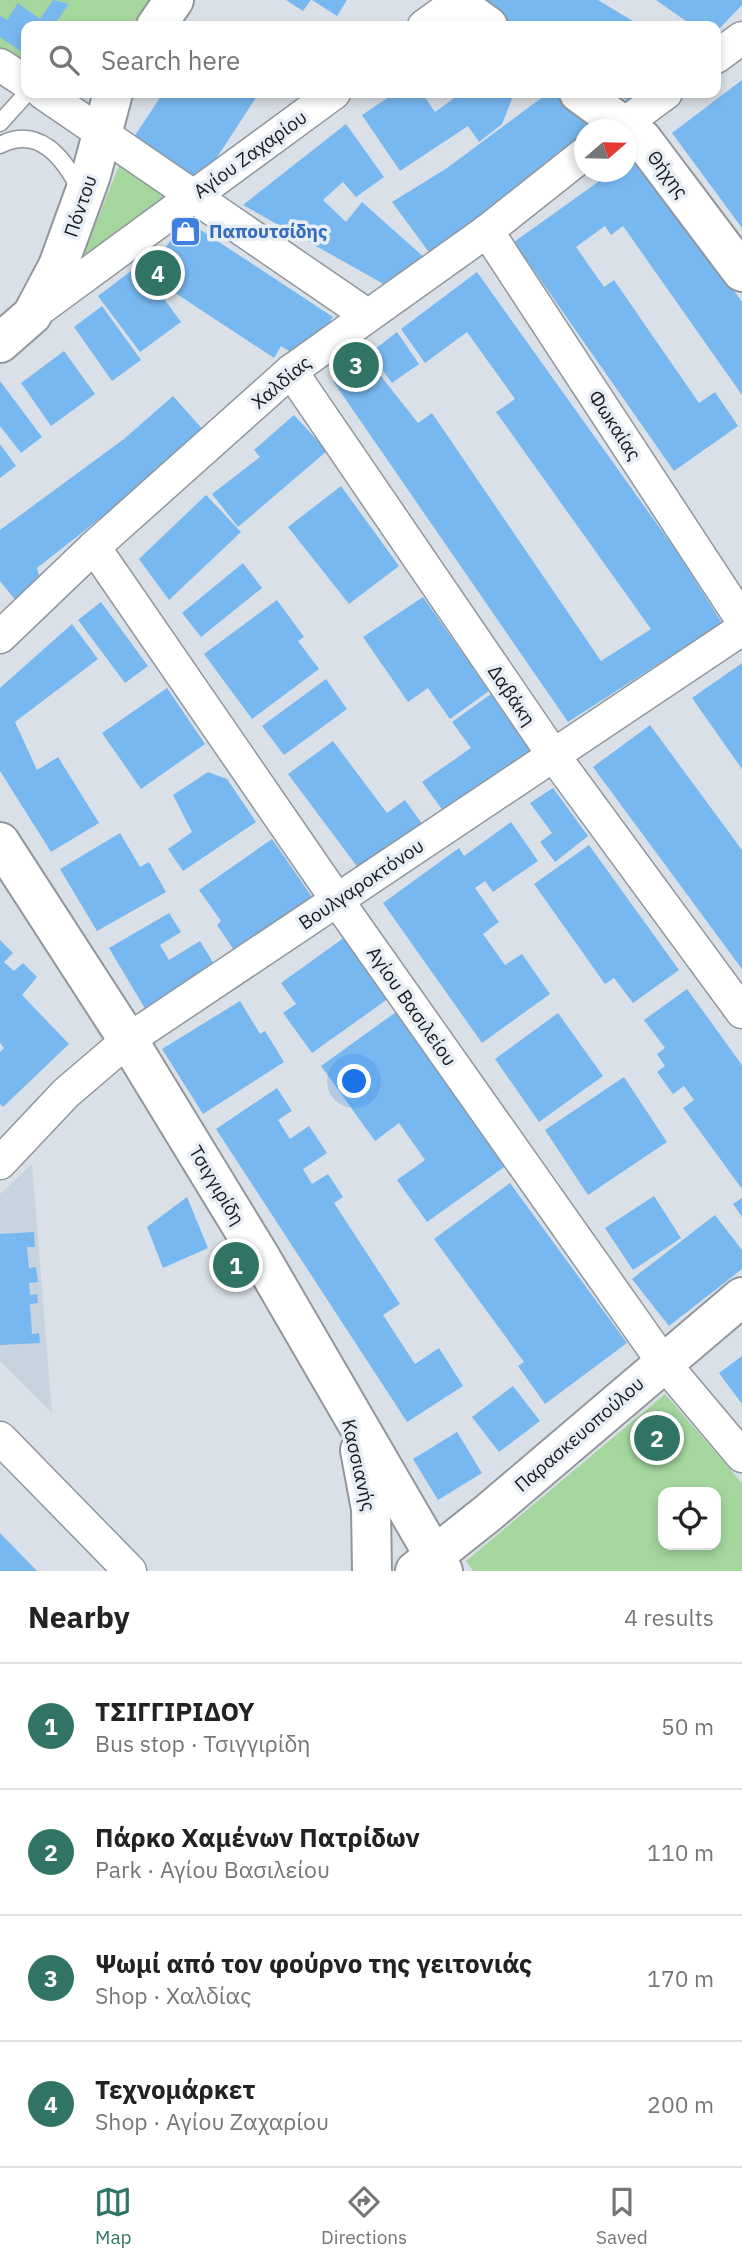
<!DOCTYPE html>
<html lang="en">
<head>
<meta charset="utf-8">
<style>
	body { margin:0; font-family:"IBM Plex Sans",sans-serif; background:#f2f2f2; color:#222 }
	.controls { position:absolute; right:21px; bottom:21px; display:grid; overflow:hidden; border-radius:14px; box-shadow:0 4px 10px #0003 }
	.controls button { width:63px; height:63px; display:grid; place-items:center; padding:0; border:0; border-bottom:2px solid #e0e0e0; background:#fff; color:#222; font:35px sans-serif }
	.compass { position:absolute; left:574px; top:119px; width:63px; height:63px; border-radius:50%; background:#fff; box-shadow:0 4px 10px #0003; rotate:70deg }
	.you { position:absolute; left:355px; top:1082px; width:24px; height:24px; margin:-18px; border:5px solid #fff; border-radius:50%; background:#1a73e8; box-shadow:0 0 0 10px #1a73e833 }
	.badge { display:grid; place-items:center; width:46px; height:46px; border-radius:50%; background:#317465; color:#fff; font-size:23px; font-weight:700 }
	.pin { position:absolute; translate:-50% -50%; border:4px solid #fff; box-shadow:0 2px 7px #0006 }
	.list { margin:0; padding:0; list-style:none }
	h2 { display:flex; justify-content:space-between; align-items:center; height:91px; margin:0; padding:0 28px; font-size:30px }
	h2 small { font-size:23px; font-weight:400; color:#767676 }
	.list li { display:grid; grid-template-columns:46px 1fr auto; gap:21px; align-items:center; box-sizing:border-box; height:126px; padding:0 28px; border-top:2px solid #e0e0e0 }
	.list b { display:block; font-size:26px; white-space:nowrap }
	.list p { margin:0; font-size:23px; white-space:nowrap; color:#767676 }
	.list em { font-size:23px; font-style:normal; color:#767676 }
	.icon { flex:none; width:38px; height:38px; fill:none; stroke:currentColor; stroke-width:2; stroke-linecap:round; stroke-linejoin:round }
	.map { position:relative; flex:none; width:742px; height:1571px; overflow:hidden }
	.search { position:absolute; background:#fff; box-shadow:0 4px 10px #0003; left:21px; right:21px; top:21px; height:77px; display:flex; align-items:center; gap:18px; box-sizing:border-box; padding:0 24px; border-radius:14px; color:#767676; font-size:26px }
	.sheet { height:595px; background:#fff }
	nav { display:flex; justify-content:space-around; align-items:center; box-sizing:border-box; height:98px; border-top:2px solid #e0e0e0; background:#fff; font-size:19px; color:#767676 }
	nav a { display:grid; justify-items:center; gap:4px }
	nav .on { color:#317465 }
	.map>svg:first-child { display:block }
	.built { fill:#c7d3df }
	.green { fill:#a4d69e; fill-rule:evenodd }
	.building { fill:#78b8f1 }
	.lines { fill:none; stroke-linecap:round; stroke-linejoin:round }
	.lane-casing { stroke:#90969c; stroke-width:19 }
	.street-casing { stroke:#90969c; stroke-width:35 }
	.secondary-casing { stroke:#90969c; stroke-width:42 }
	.lane { stroke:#fff; stroke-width:16 }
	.street { stroke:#fff; stroke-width:32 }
	.secondary { stroke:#fff; stroke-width:38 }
	.labels { text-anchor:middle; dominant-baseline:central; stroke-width:7; stroke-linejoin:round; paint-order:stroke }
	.street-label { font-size:19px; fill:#191b1d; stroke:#e7edf4 }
	.shop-label { font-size:19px; font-weight:bold; fill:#366cbe; stroke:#e7edf4; text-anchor:start }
</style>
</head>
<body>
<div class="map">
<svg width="742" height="1571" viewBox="0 0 742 1571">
	<rect width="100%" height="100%" fill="#dae0e7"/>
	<!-- built -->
	<path class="built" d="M32,1164L52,1413L0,1361V1194Z"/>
	<!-- green -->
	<g class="green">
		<path d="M0,0H151L132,26H26V69L0,50Z"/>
		<path d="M120,163L170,195L80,263Z"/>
		<path d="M665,1394L742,1483V1571H473L466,1561ZM716,1492V1545H663V1492Z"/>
	</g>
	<!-- building -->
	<g class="building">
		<path d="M53,0L69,4L53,26H26V55L0,37V16L7,20L18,3L40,19Z"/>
		<path d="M286,0H311L303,11Z"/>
		<path d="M312,0H347L337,16Z"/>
		<path d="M476,0H598L641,26H515Z"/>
		<path d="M656,0H742V5L716,32V26H693Z"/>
		<path d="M742,80V228L672,133Z"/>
		<path d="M163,93H259L201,182L134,137Z"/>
		<path d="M395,93H422L435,112L461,93H503L512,99L502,124L479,142L468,126L400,171L362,115Z"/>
		<path d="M548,93H564L602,123L594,130H584V137L541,174L431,255L392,202L447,168Z"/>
		<path d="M616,93H654L639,108Z"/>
		<path d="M346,124L384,177L356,197L343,182L323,200L346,222L362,202L426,259L389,287L243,205Z"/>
		<path d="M637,153L742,302V395L623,226L611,235L605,226L576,247L604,287L614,280L699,403L715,392L738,426L674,471L514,242L612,172H626V161Z"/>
		<path d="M184,219L333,317L304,361L281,346L274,358L148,275Z"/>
		<path d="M139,265L181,322L140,352L98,296Z"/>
		<path d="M477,272L677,552L722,623L568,722L333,381L365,356L418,423L432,413L601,661L651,629L496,412L515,399L467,332L425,363L401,329Z"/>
		<path d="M102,306L141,360L112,381L74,327Z"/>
		<path d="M397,332L419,364L392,383L370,353Z"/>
		<path d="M64,351L95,394L51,426L21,383Z"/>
		<path d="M0,381L42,437L21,453L0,426Z"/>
		<path d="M173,396L205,432L182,453L179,449L173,454L177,458L37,568L40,580L16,601L0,581V530L124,439Z"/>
		<path d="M294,415L327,451L238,527L212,494L260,457L254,450Z"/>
		<path d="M0,444L16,466L0,478Z"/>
		<path d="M341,486L399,566L349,604L288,527Z"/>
		<path d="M206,495L241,532L169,600L139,559Z"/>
		<path d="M243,563L262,588L201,637L182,613Z"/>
		<path d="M423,597L489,691L450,719L428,688L408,702L363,637Z"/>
		<path d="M277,600L304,637L298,641L319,669L252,719L204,654Z"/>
		<path d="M101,602L148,666L125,683L78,620Z"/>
		<path d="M72,624L98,659L15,722L37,770L58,757L99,823L51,852L0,771V688Z"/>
		<path d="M742,663V769L692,698Z"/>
		<path d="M326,679L347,709L284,755L262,726Z"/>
		<path d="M167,688L205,744L141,789L102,733Z"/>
		<path d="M491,694L531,751L444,812L422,782L471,748L452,722Z"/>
		<path d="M650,725L742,850V969L593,767Z"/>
		<path d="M333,741L387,813L405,800L425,828L362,873L288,774Z"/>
		<path d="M208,772L227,779L256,822L183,871L168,849L192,832L173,795Z"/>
		<path d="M553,788L588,836L555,862L540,842L552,833L530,803Z"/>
		<path d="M511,822L538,861L493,892L485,881L475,888L499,922L483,934L505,965L522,954L550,994L482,1043L383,903L459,848L464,856Z"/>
		<path d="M120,833L140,867L149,862L166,892L97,931L60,869Z"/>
		<path d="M272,839L312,897L234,950L217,925L221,921L199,890Z"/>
		<path d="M589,845L679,970L633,1003L614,978L605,984L534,884Z"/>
		<path d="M169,913L181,932L160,945L169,960L200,941L217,969L147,1012L109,948Z"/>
		<path d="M345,937L389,998L312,1053L283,1013L296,1004L281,983Z"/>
		<path d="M0,940L13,953L4,962L14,971L23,963L37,977L22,995L69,1044L3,1107L0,1104V1052L4,1048L0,1043Z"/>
		<path d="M687,989L742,1065V1189L683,1108L694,1100L684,1086L673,1094L657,1072L665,1066L657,1054L665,1048L644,1020Z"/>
		<path d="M240,1001L260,1034L265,1031L284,1062L203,1114L162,1049Z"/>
		<path d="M396,1012L507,1165L427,1222L397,1180L425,1160L399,1123L375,1141L321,1066Z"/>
		<path d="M558,1013L603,1076L539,1122L495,1059Z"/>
		<path d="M624,1077L667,1142L588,1195L545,1130Z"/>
		<path d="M277,1088L292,1111L278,1120L290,1139L309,1126L327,1153L303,1169L312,1184L328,1174L343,1197L334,1203L400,1304L383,1315L415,1364L439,1348L463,1386L407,1422L216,1129Z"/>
		<path d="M510,1183L627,1343L545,1404L518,1366L524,1362L434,1239Z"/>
		<path d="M654,1196L681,1238L633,1270L605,1228Z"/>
		<path d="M187,1197L208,1248L163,1268L147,1227Z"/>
		<path d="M742,1198V1217L733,1204Z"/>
		<path d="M715,1215L742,1250V1269L669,1326L632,1279Z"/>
		<path d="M34,1232L35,1247H27L29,1268L36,1267L38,1282L29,1283L30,1295L37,1294L38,1303L30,1304L32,1334L39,1333L40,1343L0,1345V1234Z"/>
		<path d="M742,1356V1404L719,1373Z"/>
		<path d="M513,1386L540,1421L499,1452L472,1417Z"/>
		<path d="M457,1432L482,1473L438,1500L413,1459Z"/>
		<path d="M0,1533L37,1571H0Z"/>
	</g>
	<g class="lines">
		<defs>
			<g id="lane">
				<path d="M0,123L27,93"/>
				<path d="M0,145C39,125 64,158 80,190"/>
			</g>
			<g id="street">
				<path d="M424,26L456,3"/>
				<path d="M716,57L742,38"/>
				<path d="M0,65L26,82"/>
				<path d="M43,93L367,315"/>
				<path d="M616,130L666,93"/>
				<path d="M487,231L742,620"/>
				<path d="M33,314L334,93"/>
				<path d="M291,371L554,756L742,1012"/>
				<path d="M94,547L337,900L663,1362L742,1456"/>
				<path d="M0,637L94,547L291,371L487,231L584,154"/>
				<path d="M0,1163L66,1093L128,1040L742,629"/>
				<path d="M0,1438L130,1571"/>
			</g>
			<g id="secondary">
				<path d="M452,0L488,26"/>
				<path d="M156,26L174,0"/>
				<path d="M579,93L642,139L742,272"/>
				<path d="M0,343L32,315L58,266L91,175L113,93"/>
				<path d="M0,842L128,1040L261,1258L443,1571"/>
				<path d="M360,1450L371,1509L372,1571"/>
				<path d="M415,1571L488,1513L742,1297"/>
			</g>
		</defs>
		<!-- lane casing -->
		<use href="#lane" class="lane-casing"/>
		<!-- street casing -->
		<use href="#street" class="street-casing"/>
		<!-- secondary casing -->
		<use href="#secondary" class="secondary-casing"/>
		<!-- lane -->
		<use href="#lane" class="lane"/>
		<!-- street -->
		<use href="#street" class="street"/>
		<!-- secondary -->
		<use href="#secondary" class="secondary"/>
	</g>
	<!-- icons -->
	<defs>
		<symbol id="shop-square" viewBox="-11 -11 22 22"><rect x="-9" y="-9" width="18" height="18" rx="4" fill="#3f7fe0" stroke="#e7edf4"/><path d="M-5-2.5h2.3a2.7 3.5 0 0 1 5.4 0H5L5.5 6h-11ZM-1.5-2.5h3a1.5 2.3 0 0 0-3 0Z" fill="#fff"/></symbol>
	</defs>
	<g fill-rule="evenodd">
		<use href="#shop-square" x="168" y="214" width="35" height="35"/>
	</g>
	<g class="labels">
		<!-- street labels -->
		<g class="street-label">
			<text transform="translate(250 154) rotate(-36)">Αγίου Ζαχαρίου</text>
			<text transform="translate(668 174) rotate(53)">Θήχης</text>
			<text transform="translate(80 206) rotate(-71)">Πόντου</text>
			<text transform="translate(281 382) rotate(-40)">Χαλδίας</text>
			<text transform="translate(615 425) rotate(57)">Φωκαίας</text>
			<text transform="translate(512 695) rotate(56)">Δαβάκη</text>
			<text transform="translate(361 884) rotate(-34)">Βουλγαροκτόνου</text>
			<text transform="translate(412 1006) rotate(55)">Αγίου Βασιλείου</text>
			<text transform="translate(217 1185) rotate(59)">Τσιγγιρίδη</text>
			<text transform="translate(579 1434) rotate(-41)">Παρασκευοπούλου</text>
			<text transform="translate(359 1465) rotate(77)">Κασσιανής</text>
		</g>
		<!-- shop labels -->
		<g class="shop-label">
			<text x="209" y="231">Παπουτσίδης</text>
		</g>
	</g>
</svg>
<div class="controls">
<button><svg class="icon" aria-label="locate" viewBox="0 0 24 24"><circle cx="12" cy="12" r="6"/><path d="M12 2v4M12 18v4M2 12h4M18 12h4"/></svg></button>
</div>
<svg class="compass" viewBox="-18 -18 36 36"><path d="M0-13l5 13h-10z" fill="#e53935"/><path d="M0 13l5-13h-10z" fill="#767676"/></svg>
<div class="you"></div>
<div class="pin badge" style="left:236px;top:1265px">1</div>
<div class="pin badge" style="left:657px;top:1438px">2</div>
<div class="pin badge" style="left:356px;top:365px">3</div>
<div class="pin badge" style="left:158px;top:273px">4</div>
<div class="search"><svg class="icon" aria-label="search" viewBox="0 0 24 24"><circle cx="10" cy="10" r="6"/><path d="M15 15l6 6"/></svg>Search here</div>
</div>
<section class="sheet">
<h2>Nearby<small>4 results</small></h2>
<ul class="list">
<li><span class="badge">1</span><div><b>ΤΣΙΓΓΙΡΙΔΟΥ</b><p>Bus stop · Τσιγγιρίδη</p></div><em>50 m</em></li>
<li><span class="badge">2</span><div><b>Πάρκο Χαμένων Πατρίδων</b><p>Park · Αγίου Βασιλείου</p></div><em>110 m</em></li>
<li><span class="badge">3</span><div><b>Ψωμί από τον φούρνο της γειτονιάς</b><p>Shop · Χαλδίας</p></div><em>170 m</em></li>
<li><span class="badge">4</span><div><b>Τεχνομάρκετ</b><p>Shop · Αγίου Ζαχαρίου</p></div><em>200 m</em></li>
</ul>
</section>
<nav>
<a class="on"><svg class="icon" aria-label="map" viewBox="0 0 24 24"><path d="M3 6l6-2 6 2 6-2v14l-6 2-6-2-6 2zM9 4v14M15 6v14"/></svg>Map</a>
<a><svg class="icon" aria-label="directions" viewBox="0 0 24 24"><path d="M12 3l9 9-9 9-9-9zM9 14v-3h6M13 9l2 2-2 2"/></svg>Directions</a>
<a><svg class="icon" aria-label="saved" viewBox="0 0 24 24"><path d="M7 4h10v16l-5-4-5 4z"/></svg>Saved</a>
</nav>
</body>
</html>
